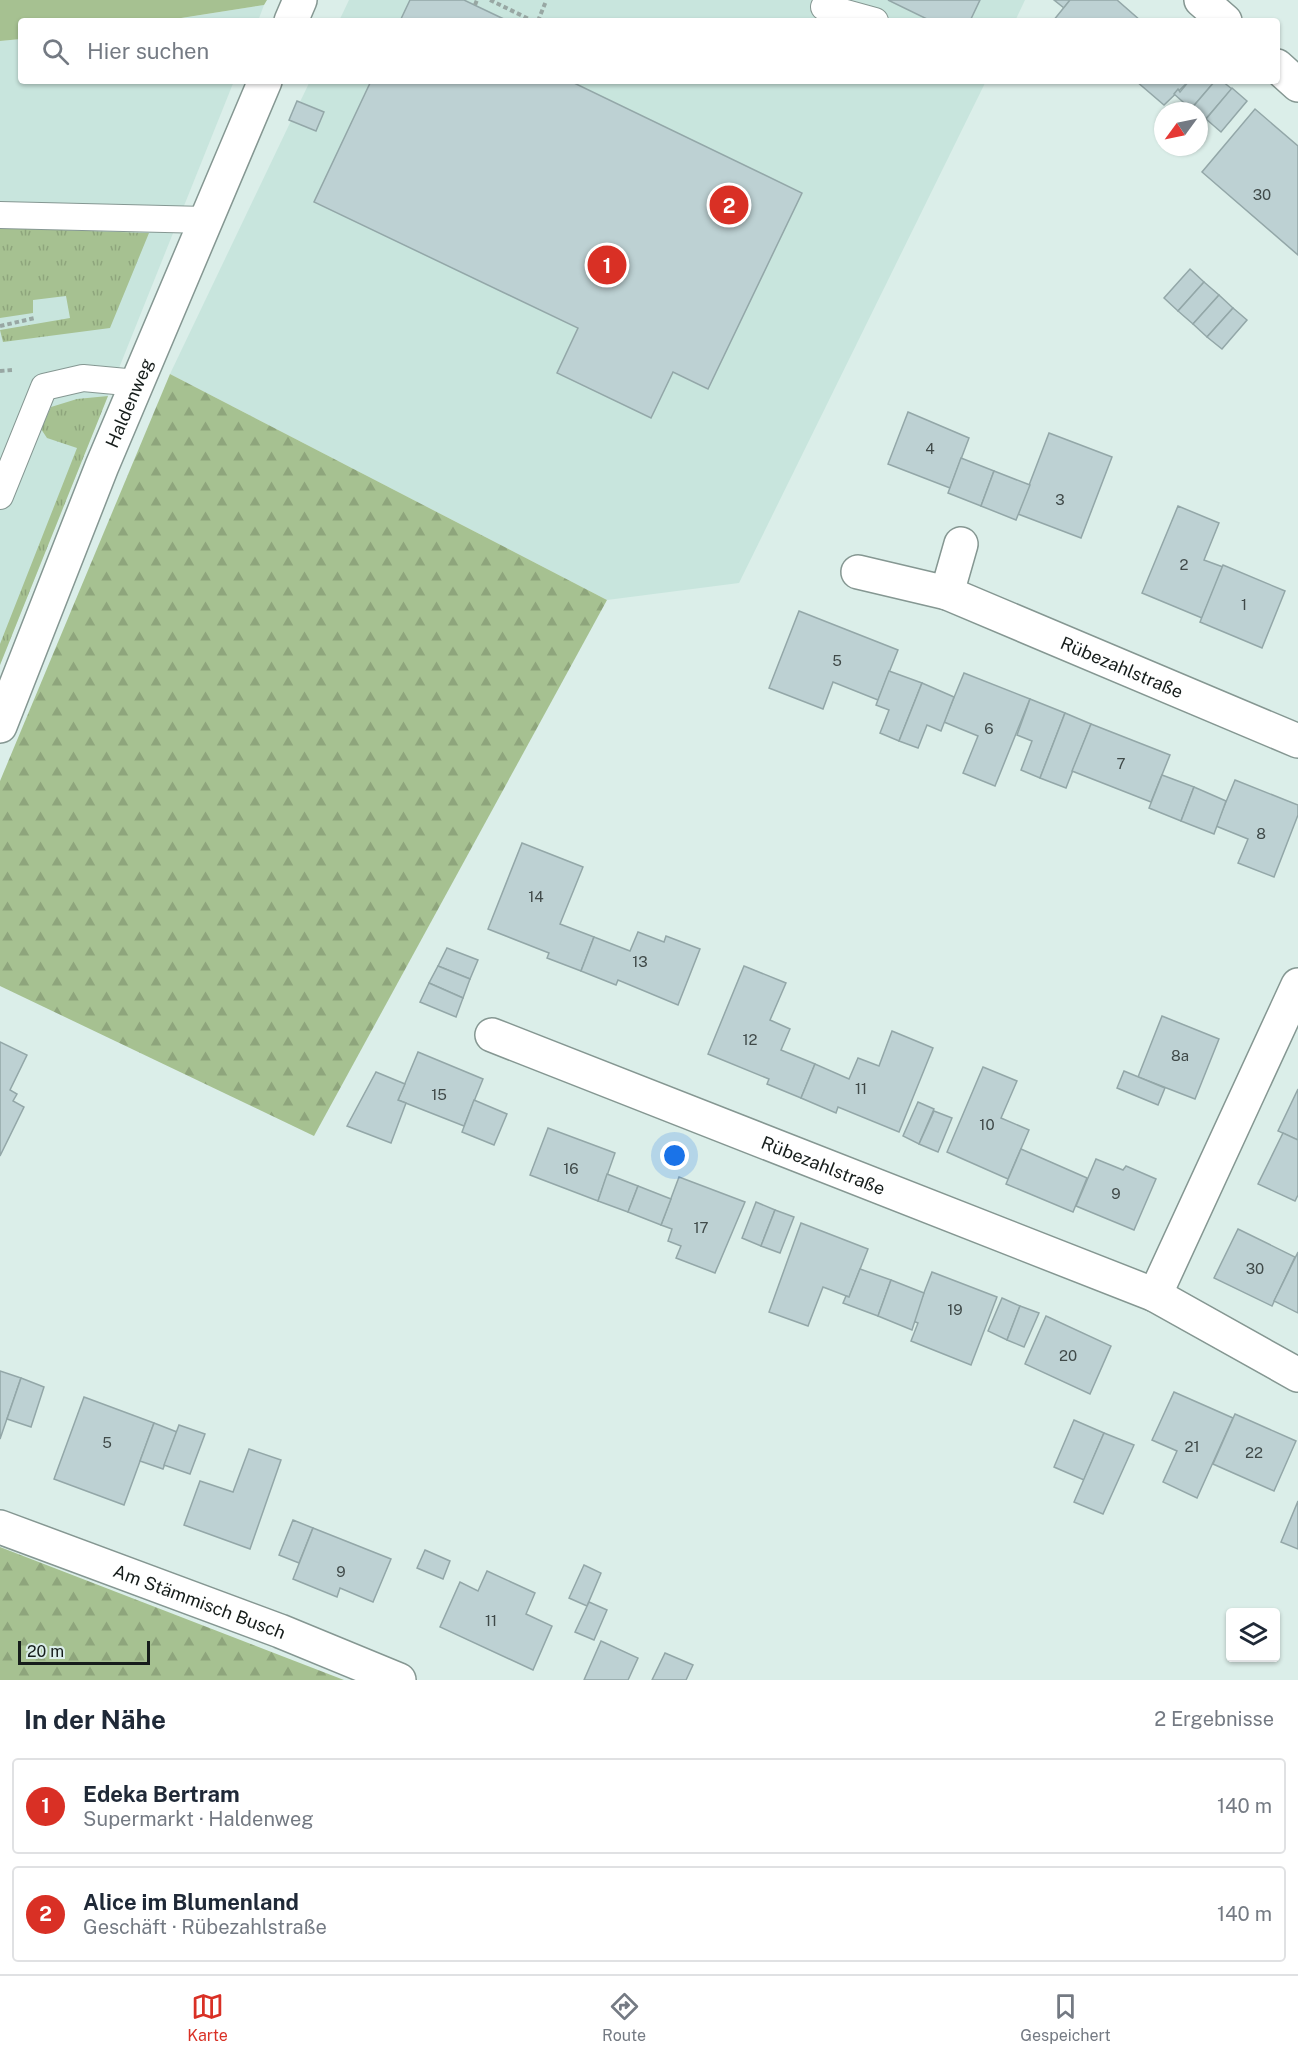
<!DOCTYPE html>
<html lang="de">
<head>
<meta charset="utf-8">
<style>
	body { margin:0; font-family:"Public Sans",sans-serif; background:#f6f6f7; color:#1f2937 }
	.controls { position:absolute; right:18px; bottom:18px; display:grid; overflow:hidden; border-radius:6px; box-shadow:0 2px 4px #0004 }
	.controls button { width:54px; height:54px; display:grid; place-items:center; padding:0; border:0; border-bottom:2px solid #e0e1e3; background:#fff; color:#1f2937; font:30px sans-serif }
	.compass { position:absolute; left:1154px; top:102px; width:54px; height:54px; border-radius:50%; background:#fff; box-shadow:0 2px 4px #0004; rotate:237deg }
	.scale { position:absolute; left:18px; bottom:15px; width:132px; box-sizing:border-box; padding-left:6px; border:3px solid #161d1b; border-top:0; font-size:16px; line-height:21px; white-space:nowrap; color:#161d1b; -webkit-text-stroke:4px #dbeee9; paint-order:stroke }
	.you { position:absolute; left:675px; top:1156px; width:21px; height:21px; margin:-15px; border:4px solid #fff; border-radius:50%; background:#1a73e8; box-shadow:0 0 0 9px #1a73e833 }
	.badge { display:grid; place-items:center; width:39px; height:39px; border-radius:50%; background:#d93025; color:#fff; font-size:20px; font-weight:700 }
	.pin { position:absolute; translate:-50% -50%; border:3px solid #fff; box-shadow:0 2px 6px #0006 }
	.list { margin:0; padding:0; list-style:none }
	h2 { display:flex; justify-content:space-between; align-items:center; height:78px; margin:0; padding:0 24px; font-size:26px }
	h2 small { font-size:20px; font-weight:400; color:#747a83 }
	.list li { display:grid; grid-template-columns:39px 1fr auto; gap:18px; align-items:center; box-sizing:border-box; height:96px; margin:0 12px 12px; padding:0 12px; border:2px solid #e0e1e3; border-radius:6px }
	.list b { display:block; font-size:22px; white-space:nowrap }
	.list p { margin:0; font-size:20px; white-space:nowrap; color:#747a83 }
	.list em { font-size:20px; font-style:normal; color:#747a83 }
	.icon { flex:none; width:33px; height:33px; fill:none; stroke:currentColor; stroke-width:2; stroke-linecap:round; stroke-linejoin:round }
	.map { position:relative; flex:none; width:1298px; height:1680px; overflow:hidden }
	.search { position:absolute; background:#fff; box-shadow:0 2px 4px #0004; left:18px; right:18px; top:18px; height:66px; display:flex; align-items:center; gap:15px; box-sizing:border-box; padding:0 21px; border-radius:6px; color:#747a83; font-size:22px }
	.sheet { height:294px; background:#fff }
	nav { display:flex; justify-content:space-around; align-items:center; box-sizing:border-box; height:84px; border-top:2px solid #e0e1e3; background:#fff; font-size:16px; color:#747a83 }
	nav a { display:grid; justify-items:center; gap:3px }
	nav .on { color:#d93025 }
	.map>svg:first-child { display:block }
	.built { fill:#c8e5dd }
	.grass { fill:url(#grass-tufts) }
	.forest { fill:url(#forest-firs) }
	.green { fill:#a6c191 }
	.building { fill:#bdd1d3; stroke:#93a7a8; stroke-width:1.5 }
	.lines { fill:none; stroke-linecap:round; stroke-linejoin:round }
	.lane-casing { stroke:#859792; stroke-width:28 }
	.street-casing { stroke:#859792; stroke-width:36 }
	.path { stroke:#98a7a3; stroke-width:4; stroke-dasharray:4.5 3; stroke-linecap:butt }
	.lane { stroke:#fff; stroke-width:26 }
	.street { stroke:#fff; stroke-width:33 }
	.labels { text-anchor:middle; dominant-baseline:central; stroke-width:6; stroke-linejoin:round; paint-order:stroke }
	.number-label { font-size:15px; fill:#404a49 }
	.street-label { font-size:18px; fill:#161d1b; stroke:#dbeee9 }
</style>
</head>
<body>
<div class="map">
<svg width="1298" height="1680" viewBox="0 0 1298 1680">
	<defs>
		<pattern id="grass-tufts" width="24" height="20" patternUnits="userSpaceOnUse" patternTransform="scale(1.5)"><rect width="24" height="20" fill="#a6c191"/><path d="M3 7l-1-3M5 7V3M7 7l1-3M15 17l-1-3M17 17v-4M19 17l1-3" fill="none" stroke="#8ea57c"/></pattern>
		<pattern id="forest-firs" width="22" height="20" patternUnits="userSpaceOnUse" patternTransform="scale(1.5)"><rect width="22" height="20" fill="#a6c191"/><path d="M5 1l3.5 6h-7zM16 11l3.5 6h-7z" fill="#8ea57c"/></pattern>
	</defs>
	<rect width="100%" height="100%" fill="#dbeee9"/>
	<!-- built -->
	<g class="built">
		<path d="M349,0H1025L1015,21H339Z"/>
		<path d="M264,5L258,21H163Z"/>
		<path d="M21,39V81H234L0,665V41Z"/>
		<path d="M310,81H986L739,583L607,600L170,374Z"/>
	</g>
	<!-- grass -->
	<g class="grass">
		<path d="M0,228L149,233L110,328L3,342L0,330L70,318L66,296L33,300V313L0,318Z"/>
		<path d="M108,396L0,665V644L77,448L47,438L41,429L51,407L77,399Z"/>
	</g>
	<!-- forest -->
	<g class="forest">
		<path d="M170,374L607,600L314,1136L0,986V781Z"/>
		<path d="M0,1547L344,1680H0Z"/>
	</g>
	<!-- green -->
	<path class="green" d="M0,0H267L264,5L162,21H21V39L0,41Z"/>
	<!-- building -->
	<g class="building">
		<path d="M410,0H464L508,21H400Z"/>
		<path d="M888,0H980L970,21H931Z"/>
		<path d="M1054,0H1070L1064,8Z"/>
		<path d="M1070,0H1117L1141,21H1053Z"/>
		<path d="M371,81H570L802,193L708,389L673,372L651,418L557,373L578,328L314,202Z"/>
		<path d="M1136,81H1189L1164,105Z"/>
		<path d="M1189,81H1215L1191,109L1174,94L1178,89L1180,92Z"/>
		<path d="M1215,81H1222L1232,89L1204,121L1199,116V111L1191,109Z"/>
		<path d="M1232,88L1247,101L1221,132L1206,119Z"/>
		<path d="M297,101L324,112L316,131L289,120Z"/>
		<path d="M1255,109L1298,146V255L1202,172Z"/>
		<path d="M1190,269L1204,282L1178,311L1164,298Z"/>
		<path d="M1204,282L1219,295L1193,324L1178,311Z"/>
		<path d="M1219,295L1233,308L1207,337L1193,324Z"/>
		<path d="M1233,308L1247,320L1222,349L1207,337Z"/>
		<path d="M908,412L969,438L950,488L888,464Z"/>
		<path d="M1049,433L1112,457L1081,538L1018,514Z"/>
		<path d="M961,458L994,471L981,506L948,493Z"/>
		<path d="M994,471L1030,485L1016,520L981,506Z"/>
		<path d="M1178,506L1219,523L1204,560L1223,567L1202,618L1142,593Z"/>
		<path d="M1223,565L1285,591L1262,648L1200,622Z"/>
		<path d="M799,611L898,650L878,700L833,682L823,709L769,688Z"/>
		<path d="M889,671L922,683L899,741L880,733L889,710L876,705Z"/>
		<path d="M964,673L1030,699L995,786L963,773L978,736L944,722Z"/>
		<path d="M922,683L954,697L941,731L927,725L918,748L899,741Z"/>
		<path d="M1030,699L1065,713L1040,778L1021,770L1032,741L1017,735Z"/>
		<path d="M1065,713L1091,724L1066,788L1040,778Z"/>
		<path d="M1091,724L1170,755L1151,802L1072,771Z"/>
		<path d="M1162,775L1194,787L1181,821L1149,808Z"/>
		<path d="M1235,780L1298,805V815L1274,877L1238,863L1248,839L1216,826Z"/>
		<path d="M1194,787L1226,801L1214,834L1181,821Z"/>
		<path d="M522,843L583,867L560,924L594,937L581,971L547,958L549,953L488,929Z"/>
		<path d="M638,932L664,942L666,936L700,949L678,1005L618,980L616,985L581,971L594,937L630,951Z"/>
		<path d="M447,948L478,960L470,979L438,966Z"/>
		<path d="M438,966L470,979L463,998L429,983Z"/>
		<path d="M744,966L786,983L770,1020L790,1029L781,1050L815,1064L801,1098L767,1084L769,1079L708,1054Z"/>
		<path d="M429,983L463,998L456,1017L420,1002Z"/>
		<path d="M1162,1016L1219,1039L1195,1099L1138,1077Z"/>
		<path d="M892,1031L933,1048L899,1132L838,1107L836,1113L801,1098L815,1064L849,1079L858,1058L879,1066Z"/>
		<path d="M0,1042L27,1055L10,1090L17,1094L13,1101L24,1107L0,1156Z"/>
		<path d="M418,1052L483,1079L464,1126L398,1100Z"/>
		<path d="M983,1067L1017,1081L1001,1118L1029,1130L1008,1179L947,1152Z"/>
		<path d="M1124,1071L1165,1088L1158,1105L1117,1088Z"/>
		<path d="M376,1072L405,1084L398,1100L406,1103L391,1143L347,1126Z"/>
		<path d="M1298,1089V1140L1278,1131Z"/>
		<path d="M474,1100L507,1114L494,1145L462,1132Z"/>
		<path d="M918,1102L934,1109L919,1144L903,1136Z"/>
		<path d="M934,1111L952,1118L938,1152L919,1144Z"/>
		<path d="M548,1128L615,1153L598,1201L530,1175Z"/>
		<path d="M1283,1133L1298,1140V1195L1295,1201L1258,1184Z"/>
		<path d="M1021,1149L1087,1178L1073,1212L1006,1184Z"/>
		<path d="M1096,1159L1123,1170L1126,1166L1156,1179L1134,1230L1076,1206Z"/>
		<path d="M607,1174L638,1186L628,1212L598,1201Z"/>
		<path d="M679,1177L745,1202L715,1273L676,1258L681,1246L668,1241L672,1229L661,1225Z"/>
		<path d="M638,1186L671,1199L661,1225L628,1212Z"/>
		<path d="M756,1202L775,1210L761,1246L742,1238Z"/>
		<path d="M775,1210L794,1217L780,1253L761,1246Z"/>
		<path d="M801,1223L868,1249L849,1297L823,1287L808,1326L769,1312Z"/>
		<path d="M1238,1229L1295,1257L1272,1306L1214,1278Z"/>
		<path d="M1298,1252V1313L1274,1301Z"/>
		<path d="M860,1269L891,1280L878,1316L843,1303L846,1296L849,1297Z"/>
		<path d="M932,1272L997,1297L971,1365L911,1341L918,1323L913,1321Z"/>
		<path d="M891,1280L924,1293L912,1330L878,1316Z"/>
		<path d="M1002,1298L1020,1306L1007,1340L988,1331Z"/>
		<path d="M1020,1306L1039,1313L1024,1347L1007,1340Z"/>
		<path d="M1046,1316L1111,1346L1090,1394L1025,1364Z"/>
		<path d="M0,1371L21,1378L0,1439Z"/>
		<path d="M21,1378L44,1387L31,1427L7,1419Z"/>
		<path d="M1174,1392L1233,1418L1197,1498L1163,1482L1177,1451L1152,1440Z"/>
		<path d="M84,1397L154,1423L124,1505L54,1479Z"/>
		<path d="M1235,1414L1296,1441L1274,1491L1213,1464Z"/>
		<path d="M1074,1420L1104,1433L1084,1480L1054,1467Z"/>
		<path d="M154,1423L177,1432L163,1469L140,1461Z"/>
		<path d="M179,1425L205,1434L190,1474L164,1465Z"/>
		<path d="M1104,1433L1134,1445L1103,1514L1074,1502Z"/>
		<path d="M249,1449L281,1460L250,1549L184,1525L200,1481L233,1492Z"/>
		<path d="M1298,1501V1549L1281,1542Z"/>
		<path d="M293,1520L313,1528L299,1563L279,1555Z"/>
		<path d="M313,1528L391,1559L373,1602L340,1588L337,1597L293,1579Z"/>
		<path d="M425,1550L450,1561L443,1579L417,1568Z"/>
		<path d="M584,1565L601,1573L587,1606L569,1598Z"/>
		<path d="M487,1571L535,1593L526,1614L552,1626L533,1670L440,1627L460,1582L478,1591Z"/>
		<path d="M589,1602L607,1610L594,1640L575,1632Z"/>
		<path d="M601,1641L638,1658L628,1680H584Z"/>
		<path d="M665,1653L693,1665L686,1680H652Z"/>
	</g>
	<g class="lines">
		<defs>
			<g id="lane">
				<path d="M824,7L875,21"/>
				<path d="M0,215L206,220"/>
				<path d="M0,496L44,387L83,378L137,383"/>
			</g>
			<g id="street">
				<path d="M1201,0L1225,21"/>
				<path d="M291,21L300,0"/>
				<path d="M1277,66L1298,85"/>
				<path d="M858,572L947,593L961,544"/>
				<path id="s1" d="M947,593L1298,741"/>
				<path id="s2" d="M0,726L102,466L265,81"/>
				<path id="s3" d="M492,1035L1155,1295L1298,985"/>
				<path d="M1155,1295L1298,1375"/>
				<path id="s4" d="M0,1527L280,1631L399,1680"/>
			</g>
		</defs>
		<!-- lane casing -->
		<use href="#lane" class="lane-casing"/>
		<!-- street casing -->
		<use href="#street" class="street-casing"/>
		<!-- path -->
		<g class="path">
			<path d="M490,0L533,21"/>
			<path d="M475,5L477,0"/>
			<path d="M538,21L546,1"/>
			<path d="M0,326L35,318"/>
			<path d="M0,371L12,370"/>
		</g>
		<!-- lane -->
		<use href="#lane" class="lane"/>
		<!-- street -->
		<use href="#street" class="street"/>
	</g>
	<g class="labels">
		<!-- number labels -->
		<g class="number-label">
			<text x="1262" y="194">30</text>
			<text x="930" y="448">4</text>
			<text x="1060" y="499">3</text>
			<text x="1184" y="564">2</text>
			<text x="1244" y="604">1</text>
			<text x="837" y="660">5</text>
			<text x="989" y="728">6</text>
			<text x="1121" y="763">7</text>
			<text x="1261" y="833">8</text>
			<text x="536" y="896">14</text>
			<text x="640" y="961">13</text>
			<text x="750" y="1039">12</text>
			<text x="1180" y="1055">8a</text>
			<text x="861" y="1088">11</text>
			<text x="439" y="1094">15</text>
			<text x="987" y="1124">10</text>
			<text x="571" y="1168">16</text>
			<text x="1116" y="1193">9</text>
			<text x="701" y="1227">17</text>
			<text x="1255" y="1268">30</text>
			<text x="955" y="1309">19</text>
			<text x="1068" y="1355">20</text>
			<text x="107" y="1442">5</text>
			<text x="1192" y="1446">21</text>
			<text x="1254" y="1452">22</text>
			<text x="341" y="1571">9</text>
			<text x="491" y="1620">11</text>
		</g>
		<!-- street labels -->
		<g class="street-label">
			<text stroke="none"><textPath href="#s2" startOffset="348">Haldenweg</textPath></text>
			<text stroke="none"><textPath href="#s1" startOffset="190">Rübezahlstraße</textPath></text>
			<text stroke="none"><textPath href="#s3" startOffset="356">Rübezahlstraße</textPath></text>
			<text stroke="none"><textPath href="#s4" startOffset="213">Am Stämmisch Busch</textPath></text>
		</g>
	</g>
</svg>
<div class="controls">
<button><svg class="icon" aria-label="layers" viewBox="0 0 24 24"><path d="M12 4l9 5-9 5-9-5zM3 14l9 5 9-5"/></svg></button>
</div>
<svg class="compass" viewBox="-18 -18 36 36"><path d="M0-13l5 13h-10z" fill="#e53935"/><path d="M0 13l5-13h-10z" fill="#747a83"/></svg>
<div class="scale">20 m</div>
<div class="you"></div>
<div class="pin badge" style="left:607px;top:265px">1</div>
<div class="pin badge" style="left:729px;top:205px">2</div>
<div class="search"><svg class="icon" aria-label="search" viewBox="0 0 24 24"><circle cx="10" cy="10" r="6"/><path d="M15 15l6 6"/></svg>Hier suchen</div>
</div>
<section class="sheet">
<h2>In der Nähe<small>2 Ergebnisse</small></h2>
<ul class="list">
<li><span class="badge">1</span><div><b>Edeka Bertram</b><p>Supermarkt · Haldenweg</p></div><em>140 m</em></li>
<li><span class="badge">2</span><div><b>Alice im Blumenland</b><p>Geschäft · Rübezahlstraße</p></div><em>140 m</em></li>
</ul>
</section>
<nav>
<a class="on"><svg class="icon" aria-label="map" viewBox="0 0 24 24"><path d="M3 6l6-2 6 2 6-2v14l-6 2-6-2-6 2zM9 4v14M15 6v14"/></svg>Karte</a>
<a><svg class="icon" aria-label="directions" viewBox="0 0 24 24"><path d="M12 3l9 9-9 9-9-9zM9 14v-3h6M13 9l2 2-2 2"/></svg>Route</a>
<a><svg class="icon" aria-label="saved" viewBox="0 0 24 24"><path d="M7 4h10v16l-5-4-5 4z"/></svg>Gespeichert</a>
</nav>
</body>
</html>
